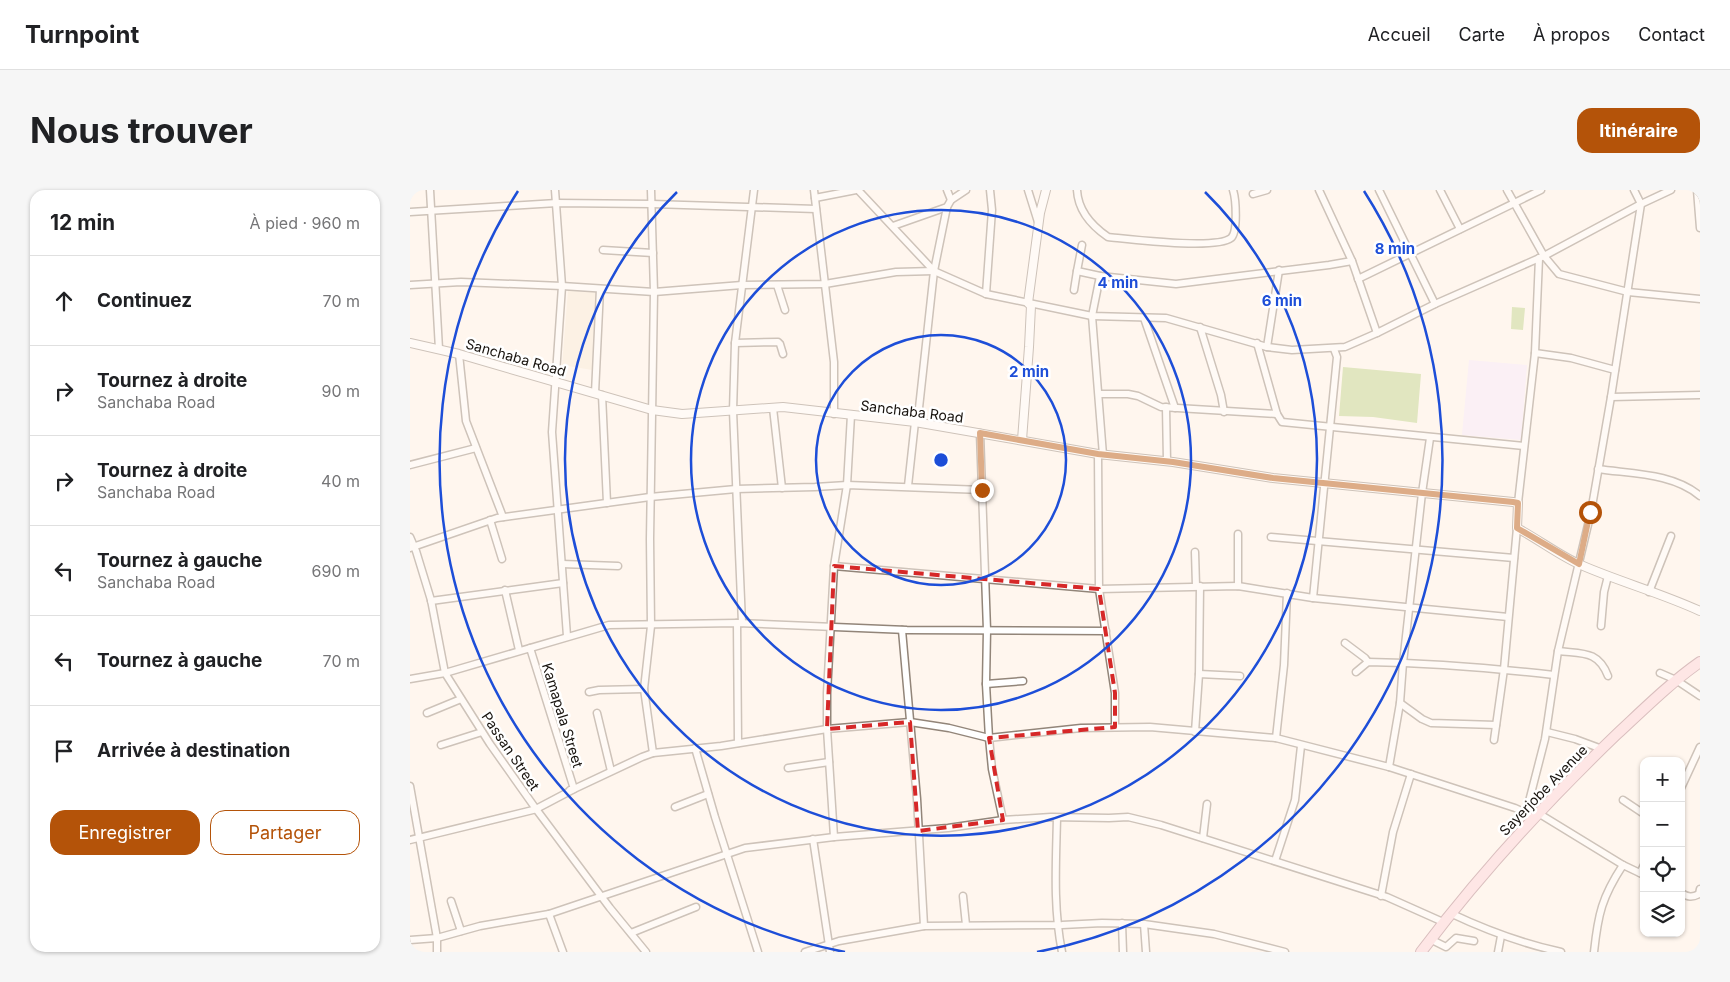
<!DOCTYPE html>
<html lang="fr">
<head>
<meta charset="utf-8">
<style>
	body { margin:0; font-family:Inter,sans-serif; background:#f6f6f6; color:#202124 }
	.controls { position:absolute; right:15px; bottom:15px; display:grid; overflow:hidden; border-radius:10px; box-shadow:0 1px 4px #0004 }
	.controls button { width:45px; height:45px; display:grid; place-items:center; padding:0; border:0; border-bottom:1px solid #e0e0e0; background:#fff; color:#202124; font:25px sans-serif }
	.stop { position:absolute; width:15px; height:15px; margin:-11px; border:4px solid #b45309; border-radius:50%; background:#fff }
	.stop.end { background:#b45309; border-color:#fff; box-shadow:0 1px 5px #0008 }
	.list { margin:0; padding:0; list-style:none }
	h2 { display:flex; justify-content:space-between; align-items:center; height:65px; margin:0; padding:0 20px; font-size:21px }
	h2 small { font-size:16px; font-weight:400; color:#757577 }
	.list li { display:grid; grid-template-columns:32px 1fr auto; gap:15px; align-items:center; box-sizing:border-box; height:90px; padding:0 20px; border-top:1px solid #e0e0e0 }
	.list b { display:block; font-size:19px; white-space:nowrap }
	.list p { margin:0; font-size:16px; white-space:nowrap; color:#757577 }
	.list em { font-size:16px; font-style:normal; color:#757577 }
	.actions { display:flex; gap:10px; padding:15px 20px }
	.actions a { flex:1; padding:11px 0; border:1px solid #b45309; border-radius:15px; text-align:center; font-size:18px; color:#b45309 }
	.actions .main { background:#b45309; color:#fff }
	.icon { flex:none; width:28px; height:28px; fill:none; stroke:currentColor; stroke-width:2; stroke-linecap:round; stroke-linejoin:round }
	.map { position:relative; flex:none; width:1290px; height:762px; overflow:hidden; border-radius:15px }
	header { display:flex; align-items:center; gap:30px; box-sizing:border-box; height:70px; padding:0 25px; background:#fff; border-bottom:1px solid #e0e0e0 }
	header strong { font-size:24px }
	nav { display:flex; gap:28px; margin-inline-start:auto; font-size:18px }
	.intro { display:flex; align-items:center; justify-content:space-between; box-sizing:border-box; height:120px; padding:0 30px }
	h1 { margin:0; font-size:35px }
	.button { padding:12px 22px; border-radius:15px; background:#b45309; color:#fff; font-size:18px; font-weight:700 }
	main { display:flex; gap:30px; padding:0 30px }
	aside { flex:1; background:#fff; border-radius:15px; box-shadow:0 1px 4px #0004 }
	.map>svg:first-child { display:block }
	.commercial { fill:#f9ecd8 }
	.education { fill:#f5e8fd }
	.green { fill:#bdd387 }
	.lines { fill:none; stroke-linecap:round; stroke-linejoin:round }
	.minor-casing { stroke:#928579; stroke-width:9 }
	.tertiary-casing { stroke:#928579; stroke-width:10 }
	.primary-casing { stroke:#ac7c83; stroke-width:12 }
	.minor { stroke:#fff; stroke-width:6 }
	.tertiary { stroke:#fff; stroke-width:8 }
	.primary { stroke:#fdd2da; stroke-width:10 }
	.route { stroke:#b45309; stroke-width:6 }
	.marked { fill:none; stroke:#d62828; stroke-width:4; stroke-dasharray:10 6; stroke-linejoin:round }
	.ring { fill:none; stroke:#1d4ed8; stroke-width:2.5 }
	.labels { text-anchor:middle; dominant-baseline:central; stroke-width:5; stroke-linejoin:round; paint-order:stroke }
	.street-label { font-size:14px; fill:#18130e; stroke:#fff }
	.centre { fill:#1d4ed8; stroke:#fff; stroke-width:2.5 }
	.ring-label { font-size:15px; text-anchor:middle; font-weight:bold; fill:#1d4ed8; stroke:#fff; stroke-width:5; stroke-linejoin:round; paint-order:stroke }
</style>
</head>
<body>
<header>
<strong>Turnpoint</strong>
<nav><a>Accueil</a><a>Carte</a><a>À propos</a><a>Contact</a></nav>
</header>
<div class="intro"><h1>Nous trouver</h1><a class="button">Itinéraire</a></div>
<main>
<aside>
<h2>12 min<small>À pied · 960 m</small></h2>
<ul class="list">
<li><svg class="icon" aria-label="ahead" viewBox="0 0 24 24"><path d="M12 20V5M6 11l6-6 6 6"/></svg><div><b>Continuez</b></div><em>70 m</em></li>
<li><svg class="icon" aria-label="right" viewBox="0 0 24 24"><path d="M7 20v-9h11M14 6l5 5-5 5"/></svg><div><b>Tournez à droite</b><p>Sanchaba Road</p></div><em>90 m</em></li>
<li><svg class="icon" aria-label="right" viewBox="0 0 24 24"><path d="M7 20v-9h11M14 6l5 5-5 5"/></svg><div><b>Tournez à droite</b><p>Sanchaba Road</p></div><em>40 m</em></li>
<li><svg class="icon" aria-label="left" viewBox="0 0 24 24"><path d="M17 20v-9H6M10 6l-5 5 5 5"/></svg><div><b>Tournez à gauche</b><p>Sanchaba Road</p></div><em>690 m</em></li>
<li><svg class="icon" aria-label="left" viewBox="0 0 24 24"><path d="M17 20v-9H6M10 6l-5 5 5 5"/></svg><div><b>Tournez à gauche</b></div><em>70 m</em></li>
<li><svg class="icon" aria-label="arrive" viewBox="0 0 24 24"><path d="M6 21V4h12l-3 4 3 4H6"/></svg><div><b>Arrivée à destination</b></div></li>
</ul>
<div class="actions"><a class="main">Enregistrer</a><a>Partager</a></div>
</aside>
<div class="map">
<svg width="1290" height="762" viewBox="0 0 1290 762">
	<rect width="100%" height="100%" fill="#fff6ee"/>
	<!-- commercial -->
	<path class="commercial" d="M158,100L192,103L188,181L152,175Z"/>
	<!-- education -->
	<path class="education" d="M1059,170L1117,175L1111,250L1052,245Z"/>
	<!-- green -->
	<g class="green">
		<path d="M1102,117L1115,118L1113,140L1101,139Z"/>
		<path d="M933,177L1011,184L1007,233L963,227L929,226Z"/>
	</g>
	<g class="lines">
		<defs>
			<g id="minor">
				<path d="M20,0L29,159"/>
				<path d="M145,0L152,96L142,242L157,446"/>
				<path d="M241,0L244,102L240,349L241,436L234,499L243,563"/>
				<path d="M404,0L424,172V224"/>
				<path d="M448,0L524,81L576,104L682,126L756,128L857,157L882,160L935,157L967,143L1025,114L1134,66L1231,14L1261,0"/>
				<path d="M537,0L541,10"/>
				<path d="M618,0L628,32"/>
				<path d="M667,0C668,20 682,36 698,47C719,49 806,60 821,48C828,42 826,9 823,0"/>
				<path d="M909,0L942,71L967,143"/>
				<path d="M969,0L1025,114"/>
				<path d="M1030,0L1050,39"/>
				<path d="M1097,0L1134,66L1149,84L1218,102L1290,109"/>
				<path d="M1287,0L1290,38"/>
				<path d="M843,4L857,0"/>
				<path d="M405,8L446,0"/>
				<path d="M0,22L147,13L242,14L406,19"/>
				<path d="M483,36L537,17L541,10L556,0"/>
				<path d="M672,55L667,81L690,86"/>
				<path d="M193,60L243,63"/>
				<path d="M948,89L1131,0"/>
				<path d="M0,95L51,92L152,96L244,102L332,95L415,94L486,82L524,81"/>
				<path d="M367,95L375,120"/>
				<path d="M664,100L667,81"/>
				<path d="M576,104L582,20L580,0"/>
				<path d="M734,128L765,218"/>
				<path d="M790,137L811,205L814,222"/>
				<path d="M325,153L368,152L370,154L373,164"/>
				<path d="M847,153L867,224L872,232L1114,256"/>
				<path d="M857,157L869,80"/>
				<path d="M1125,163L1161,168L1205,180"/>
				<path d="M49,164L56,231L93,327"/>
				<path d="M185,203L190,99"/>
				<path d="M689,204H718L728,206L751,217L867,224"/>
				<path d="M192,205L197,313"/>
				<path d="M1201,207L1290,205"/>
				<path d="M756,217L757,271"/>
				<path d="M363,218L372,298"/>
				<path d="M570,243L577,440L576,494L579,548L582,579L593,630"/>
				<path d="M688,264L689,399L705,503V537"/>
				<path d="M693,265L682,126L690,86L766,94L919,75L942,71"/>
				<path d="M0,275L66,258"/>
				<path d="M1188,279C1222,284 1263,283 1290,306"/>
				<path d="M498,296L505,232L508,227L524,81L537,17"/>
				<path d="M1108,313L1125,163L1129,68"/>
				<path d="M80,330L92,369"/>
				<path d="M828,344V396"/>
				<path d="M0,347L6,361L21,410L35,483L80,554L126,619L200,718L236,762"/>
				<path d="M861,347L1104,368"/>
				<path d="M0,358L87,328L240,307L326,299L405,297L437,295L573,300"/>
				<path d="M785,362L786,396"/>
				<path d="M152,374L208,376"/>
				<path d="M424,376L689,399L828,396L903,408L1098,427"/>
				<path d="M95,400L109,460"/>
				<path d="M1239,402L1261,346"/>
				<path d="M903,408L927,167L924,159"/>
				<path d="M21,411L153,393"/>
				<path d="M327,433L328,553"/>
				<path d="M332,433L323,221L325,153L344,0"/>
				<path d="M1191,436L1194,402L1198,386"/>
				<path d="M492,440L507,609L514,736"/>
				<path d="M935,453L955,468L958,472"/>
				<path d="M120,458L164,599L160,600"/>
				<path d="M1148,461C1172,464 1188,460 1198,486"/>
				<path d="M946,482L958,472C1020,473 1082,478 1144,485"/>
				<path d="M1250,483L1266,490L1290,506"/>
				<path d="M789,484L790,396"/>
				<path d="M0,489L35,483L199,435L327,433L497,440L696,441"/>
				<path d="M576,494L613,491"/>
				<path d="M179,502L189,500L234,499"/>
				<path d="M990,513L1012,529L1021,533L1086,535"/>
				<path d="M17,523L51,509"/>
				<path d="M187,523L201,581"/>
				<path d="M785,542L789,484L830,486"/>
				<path d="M1137,542L1165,549L1192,559"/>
				<path d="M866,548L874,475L877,403"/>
				<path d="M1084,550L1094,479L1107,338"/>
				<path d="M31,555L72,542"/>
				<path d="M285,558L305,627L348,762"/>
				<path d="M979,577L990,513L993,473L1012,303L1020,248"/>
				<path d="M378,578L419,572"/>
				<path d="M0,596L27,748V762"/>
				<path d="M1271,598L1290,557"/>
				<path d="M1213,610L1234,624"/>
				<path d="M265,617L298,604"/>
				<path d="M126,619L164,599L232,567L243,563L311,556L417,539L500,532L539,538L579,548L671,538L740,537L866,548L979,577L1105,618L1116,623L1122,629"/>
				<path d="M1116,623L1135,549L1148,461L1181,322L1201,207L1231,14L1224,0"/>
				<path d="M1128,623L1213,675L1234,685"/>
				<path d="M647,628C646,673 643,717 652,762"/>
				<path d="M424,647L417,539V503L424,376L437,295L441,225"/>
				<path d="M793,648L797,614"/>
				<path d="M403,649L420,762"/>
				<path d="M0,650L127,619"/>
				<path d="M865,671L885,610L891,556"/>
				<path d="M1230,683L1234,675"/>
				<path d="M1271,703C1278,707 1282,708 1289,704L1290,699"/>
				<path d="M553,706L556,735"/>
				<path d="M971,706L983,642L1001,584"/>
				<path d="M41,711L51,741"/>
				<path d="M1040,723C1078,741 1110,753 1151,762"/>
				<path d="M139,724L153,762"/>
				<path d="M712,733L713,762"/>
				<path d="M734,734L736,762"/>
				<path d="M221,743L286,717"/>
				<path d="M1020,749L1036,757L1046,748L1064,751"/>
				<path d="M0,750L27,748L70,736L139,724L335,658L424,647L538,638L593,630L641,627L699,628L718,627L751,635L977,707L1033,732"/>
				<path d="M395,762L429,751L514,736L652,735L692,733L734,734L804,744L875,762"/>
				<path d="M1088,762L1091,746"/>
				<path d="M1184,762C1188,724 1192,707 1213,675"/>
			</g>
			<g id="tertiary">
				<path d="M0,153L49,164L242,220L272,224L287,223L373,217L505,232L688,264L763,272L863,288L1103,312L1108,313L1107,338C1128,349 1150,366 1171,375C1210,392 1251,403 1290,421"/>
				<path d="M612,250L619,157L621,116L618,113L630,23L636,0"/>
			</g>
			<path id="primary" d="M1011,762C1070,684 1136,612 1207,544C1234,519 1260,493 1290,472"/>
		</defs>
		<!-- minor casing -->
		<use href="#minor" class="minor-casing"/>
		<!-- tertiary casing -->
		<use href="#tertiary" class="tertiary-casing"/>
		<!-- primary casing -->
		<use href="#primary" class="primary-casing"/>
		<!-- minor -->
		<use href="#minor" class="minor"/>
		<!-- tertiary -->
		<use href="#tertiary" class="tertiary"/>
		<!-- primary -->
		<use href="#primary" class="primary"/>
	</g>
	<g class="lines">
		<!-- route -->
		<path class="route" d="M572,300L570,243L688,264L763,272L863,288L1103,312L1108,313L1107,338L1169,374L1180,322"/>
	</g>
	<!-- marked area -->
	<path d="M0 0H1290V762H0ZM424,376L689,399L705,503V537L579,548L593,630L508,641L500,532L417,539Z" fill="#fff6ee" fill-opacity=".55" fill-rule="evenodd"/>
	<path class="marked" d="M424,376L689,399L705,503V537L579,548L593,630L508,641L500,532L417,539Z"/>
	<!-- distance rings -->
	<g class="ring">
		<circle cx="531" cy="270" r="125"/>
		<circle cx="531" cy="270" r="250"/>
		<path d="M795 2A376 376 0 1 1 267 2"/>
		<path d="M435 762A501 501 0 0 1 108 1M954 1A501 501 0 0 1 627 762"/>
	</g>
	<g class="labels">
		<!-- street labels -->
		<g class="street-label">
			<text transform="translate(106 167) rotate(16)">Sanchaba Road</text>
			<text transform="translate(502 221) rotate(7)">Sanchaba Road</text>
			<text transform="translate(153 525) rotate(73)">Kamapala Street</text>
			<text transform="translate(101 561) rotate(56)">Passan Street</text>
			<text transform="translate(1133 600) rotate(-46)">Sayerjobe Avenue</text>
		</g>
	</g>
	<circle cx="531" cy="270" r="8" class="centre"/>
	<g class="ring-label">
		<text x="985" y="64">8 min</text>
		<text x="708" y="98">4 min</text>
		<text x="872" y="116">6 min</text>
		<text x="619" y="187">2 min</text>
	</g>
</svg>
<div class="controls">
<button>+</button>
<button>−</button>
<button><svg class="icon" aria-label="locate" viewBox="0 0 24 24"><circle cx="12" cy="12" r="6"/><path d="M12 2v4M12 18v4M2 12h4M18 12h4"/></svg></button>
<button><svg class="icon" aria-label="layers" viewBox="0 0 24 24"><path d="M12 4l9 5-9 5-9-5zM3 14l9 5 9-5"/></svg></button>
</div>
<div class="stop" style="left:1180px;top:322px"></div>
<div class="stop end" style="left:572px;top:300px"></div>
</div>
</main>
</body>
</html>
